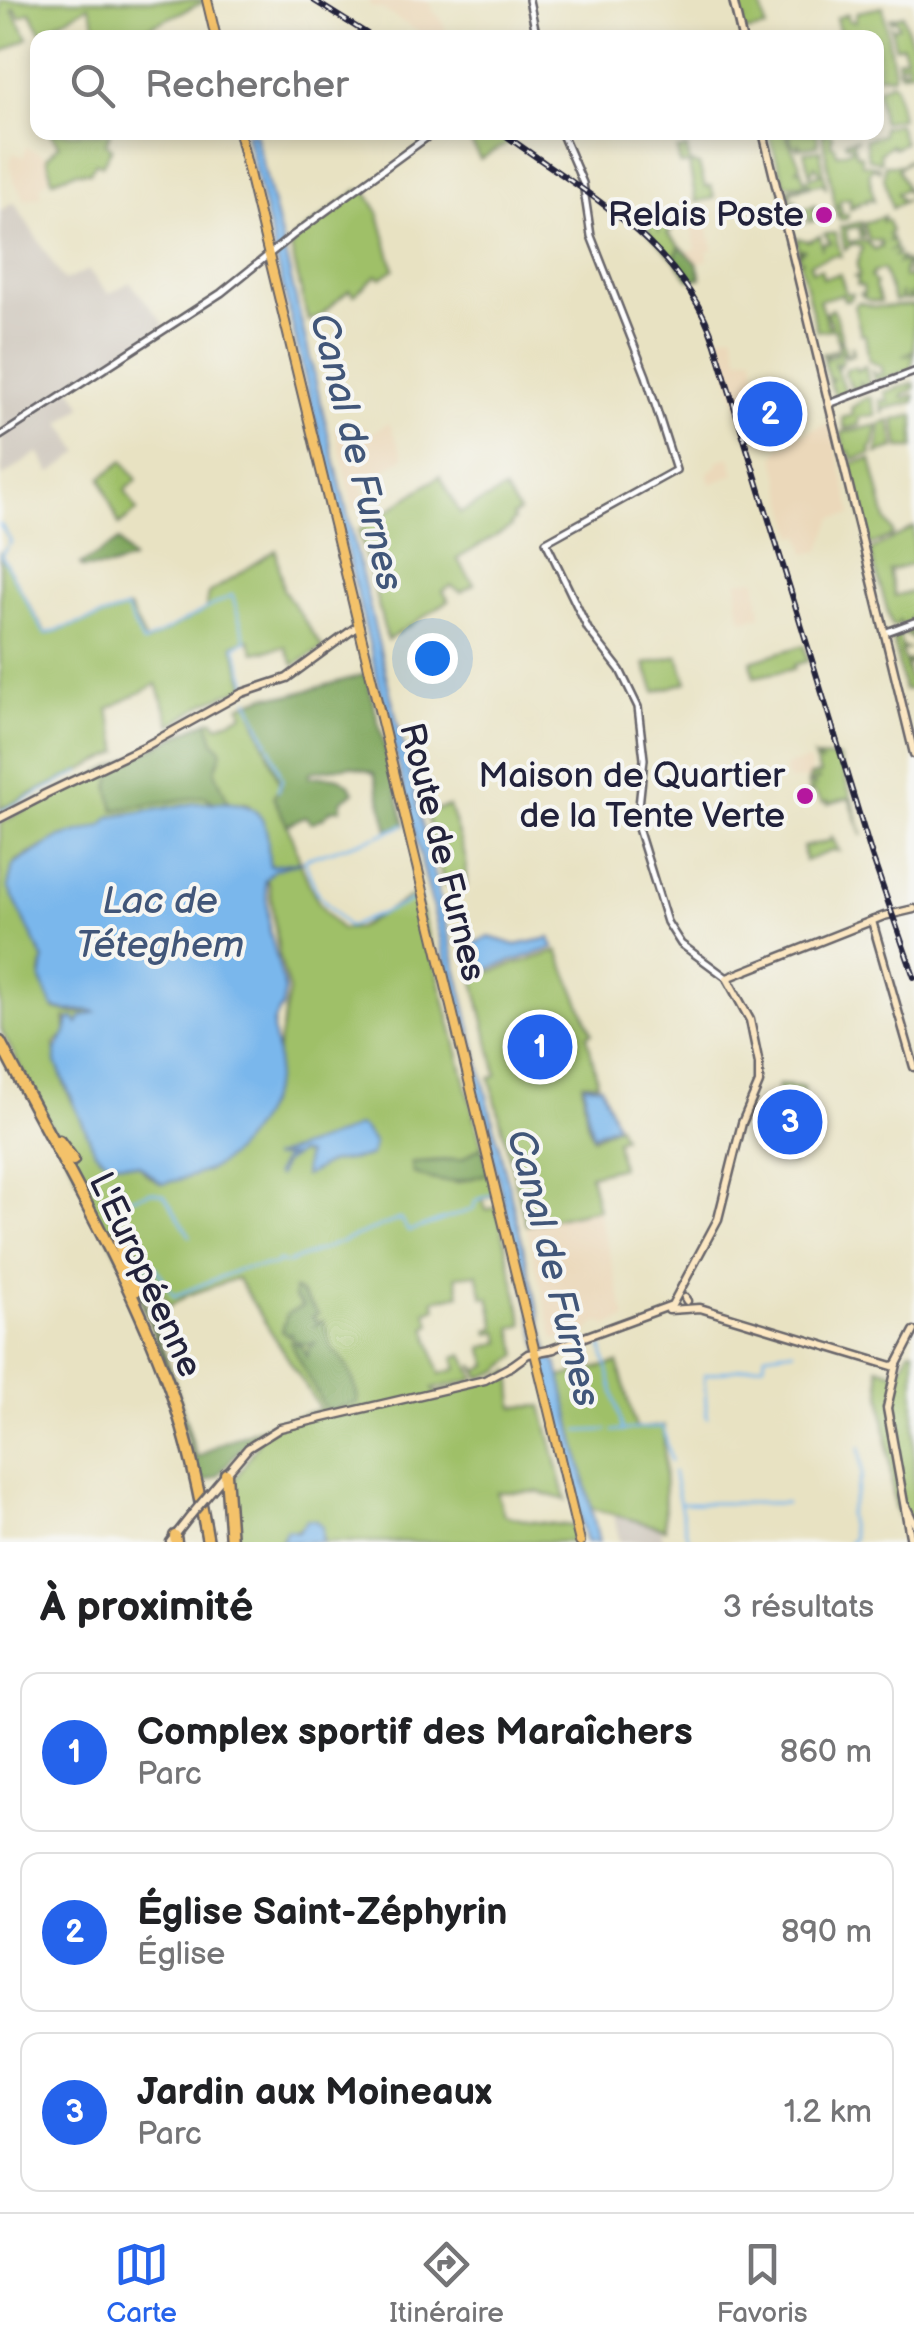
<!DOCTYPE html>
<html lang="fr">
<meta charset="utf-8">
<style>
body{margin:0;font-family:"Balsamiq Sans",sans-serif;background:#f6f6f6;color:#202124}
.you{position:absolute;left:432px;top:658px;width:35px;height:35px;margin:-25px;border:8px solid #fff;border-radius:50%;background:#1a73e8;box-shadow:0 0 0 15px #1a73e833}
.badge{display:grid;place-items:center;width:65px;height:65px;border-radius:50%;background:#2563eb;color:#fff;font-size:32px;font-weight:700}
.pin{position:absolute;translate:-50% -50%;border:5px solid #fff;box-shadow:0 2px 10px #0006}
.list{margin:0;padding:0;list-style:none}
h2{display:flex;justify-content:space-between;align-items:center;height:130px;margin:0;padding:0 40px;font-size:42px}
h2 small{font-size:32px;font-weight:400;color:#757577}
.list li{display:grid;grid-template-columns:65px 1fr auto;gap:30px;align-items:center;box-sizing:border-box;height:160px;margin:0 20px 20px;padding:0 20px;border:2px solid #e0e0e0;border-radius:20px}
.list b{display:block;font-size:38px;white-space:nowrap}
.list p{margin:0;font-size:32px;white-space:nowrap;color:#757577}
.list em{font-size:32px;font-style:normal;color:#757577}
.icon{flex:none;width:55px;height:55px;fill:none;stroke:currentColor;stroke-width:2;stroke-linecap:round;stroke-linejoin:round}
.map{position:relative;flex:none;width:914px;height:1542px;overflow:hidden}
.search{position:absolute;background:#fff;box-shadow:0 5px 15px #0003;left:30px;right:30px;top:30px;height:110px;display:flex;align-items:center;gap:25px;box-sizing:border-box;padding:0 35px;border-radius:20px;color:#757577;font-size:38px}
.sheet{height:670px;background:#fff}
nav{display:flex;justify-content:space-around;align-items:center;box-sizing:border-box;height:140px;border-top:2px solid #e0e0e0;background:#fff;font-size:28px;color:#757577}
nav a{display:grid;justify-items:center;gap:5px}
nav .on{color:#2563eb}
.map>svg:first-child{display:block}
</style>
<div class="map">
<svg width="914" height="1542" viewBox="0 0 914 1542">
<rect width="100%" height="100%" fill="#f6f6f2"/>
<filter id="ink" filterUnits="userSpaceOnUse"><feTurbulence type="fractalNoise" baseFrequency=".01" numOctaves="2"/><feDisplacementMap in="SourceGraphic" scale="20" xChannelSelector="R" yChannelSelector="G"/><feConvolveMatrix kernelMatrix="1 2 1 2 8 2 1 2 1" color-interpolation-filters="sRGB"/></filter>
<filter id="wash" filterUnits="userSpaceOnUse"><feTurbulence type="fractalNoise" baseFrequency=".0048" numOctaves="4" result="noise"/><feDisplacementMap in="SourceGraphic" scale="40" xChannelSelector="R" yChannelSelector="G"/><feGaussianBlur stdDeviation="2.25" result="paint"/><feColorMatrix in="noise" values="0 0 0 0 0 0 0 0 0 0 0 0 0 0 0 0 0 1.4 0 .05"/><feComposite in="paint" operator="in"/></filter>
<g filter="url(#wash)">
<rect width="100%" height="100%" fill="#e8e2c2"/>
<!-- built -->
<g fill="#ebd8ba">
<polygon points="369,0 428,0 433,12 440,17 449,37 421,37 417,31 382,9 371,7"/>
<polygon points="26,147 46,156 49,178 40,187 42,196 25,200 13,179 10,164 13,153 24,157"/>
<polygon points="705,216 713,249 707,251 708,260 695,264 686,252 696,249 689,220"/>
<polygon points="717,331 718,336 733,333 739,358 753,355 761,391 751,394 756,415 741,418"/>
<polygon points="347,420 354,423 356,432 366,426 370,434 389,423 404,457 363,485 367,505 353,509 335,429"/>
<polygon points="830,423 852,515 833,518 820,551 806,554 801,535 795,536 775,457 780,447 793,442 792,437"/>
<polygon points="730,457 735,474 711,484 707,473 718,465 717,461"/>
<polygon points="756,579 761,616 742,620 737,599 738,581"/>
<polygon points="807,761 810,762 812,776 809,779 788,780 785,770 787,765"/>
<polygon points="598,1209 626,1319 605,1327 604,1322 594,1324 588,1333 554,1340 526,1226"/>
</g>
<!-- industrial -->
<g fill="#cbc3b8">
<polygon points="14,202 64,281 88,270 109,294 130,282 165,325 71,387 83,406 61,423 80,452 51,473 39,452 2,477 0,211"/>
<polygon points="642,1451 664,1542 620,1542 602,1467"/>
</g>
<!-- green -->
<g fill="#9fc068" stroke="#607152" stroke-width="2.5" fill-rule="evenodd">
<polygon points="0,0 204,0 204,2 127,37 100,37 89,6 41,32 30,12 20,17 14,8 12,10 28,38 0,53"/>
<polygon points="736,0 760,0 766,28 744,32 741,21 744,20 740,16 742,15 740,15"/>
<polygon points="883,7 894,74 892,77 878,75 877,78 876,38 855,37 839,30 836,18 848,14 848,20 855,22 857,12"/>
<polygon points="903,15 914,51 914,70 901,73 898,68 907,69 907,62 898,65 897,59 906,57 902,45 895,47 891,26 894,29 899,26 896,19 891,21 890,18"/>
<polygon points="891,82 895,85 901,118 882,122 877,89"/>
<polygon points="898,124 904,143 894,148 891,145 880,153 881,162 868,159 865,139 882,135 882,127"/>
<polygon points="50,133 110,133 106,144 112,148 102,165 96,162 90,172 76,172 52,180 47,157 59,145"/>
<polygon points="466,133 498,133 511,142 480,159"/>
<path d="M768,133H786C789,147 797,155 800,165L797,169H801L804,180L821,174L815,165L810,175L804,152L820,150L826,187L822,183L790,191L791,197L786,196V200L788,203L796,200L798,211L815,205L820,220H817L813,208L814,221L809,222L807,212L797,214L798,218L793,219L790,210L792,222L806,223L790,224L781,189L785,191L811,183L785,185Z"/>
<polygon points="789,133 817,133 818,145 801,148 799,144 798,149 792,144"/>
<polygon points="822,133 832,134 831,145 834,145 837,154 851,150 850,144 846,145 845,141 858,139 853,141 856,155 861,155 862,164 879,167 879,171 875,167 869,172 874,201 867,198 867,202 859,202 859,206 854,204 854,208 850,209 850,198 840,200 840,205 837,206 841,207 842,213 838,215 848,214 847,219 840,220 837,217"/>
<polygon points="687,148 690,163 699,165 705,187 711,186 714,198 696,202 689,164 680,165 677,150"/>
<polygon points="907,160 910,160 898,169 909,194 905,189 897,193 901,200 906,200 892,208 884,177 885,165 902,165"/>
<polygon points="358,190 367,193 378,211 394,269 381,278 377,275 354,295 349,290 320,316 308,321 291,248 296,241 294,238"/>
<polygon points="884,216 882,223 884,219 888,221 891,232 888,235 892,238 889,241 893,241 895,247 891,250 896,250 898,253 894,256 902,258 898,263 905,261 904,277 910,278 907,262 913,263 914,299 910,300 908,293 908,300 903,300 900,292 901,300 894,301 883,269 874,272 871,277 876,283 875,286 881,302 868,300 859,293 864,294 863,286 857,285 858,278 853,277 859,276 857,266 862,247 852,244 845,250 840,227 861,222 864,237 860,238 859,227 846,229 848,242 866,241 875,250 880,245 882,249 881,241 869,240 864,223"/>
<polygon points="677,221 670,225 672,230 667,233 680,246 674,259 650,234 648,226 651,223 658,225 659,233 659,225"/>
<polygon points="835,233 841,256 834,255 810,263 812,271 821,269 823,278 840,274 846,293 853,294 849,300 844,300 842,294 819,300 828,326 832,325 826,313 833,308 834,310 842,338 839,339 839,345 842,340 847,355 851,354 852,345 854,354 846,357 841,350 842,364 838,368 838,362 834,363 845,391 853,389 845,375 846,369 855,367 857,371 865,366 869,383 863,387 859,381 860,388 836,397 829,382 833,379 829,379 824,360 837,354 835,351 824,357 822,354 839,349 835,329 817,331 800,262 804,260 800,261 798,255 804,250 801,249 798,252 797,238 808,241 820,236 822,248 825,243 831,243 824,234"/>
<polygon points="858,302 876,307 914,305 914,350 903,356 914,352 911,370 875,381 872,372 876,375 883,373 881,366 869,361 865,335 861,334 854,306"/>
<polygon points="914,383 914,389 902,395 904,398 914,395 914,402 884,409 883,414 880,400 888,402 885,392"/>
<polygon points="866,398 871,398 876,415 859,417 859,425 845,429 842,418 853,415 851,408"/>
<polygon points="914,415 914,448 899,448 894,420"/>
<polygon points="890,421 895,448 877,453 881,424"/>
<polygon points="878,425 873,446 870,448 871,454 852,459 850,452 846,453 841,433"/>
<polygon points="871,459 886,520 893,532 892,536 870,545 849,464"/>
<polygon points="123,461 137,480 125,490 137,511 119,525 101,478"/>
<polygon points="440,476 460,513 504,490 519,512 512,516 514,520 510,524 511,527 457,559 474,584 461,592 451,586 443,591 449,601 387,640 359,530"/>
<polygon points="914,527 914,564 889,571 895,596 914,591 914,616 910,617 911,621 901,624 899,621 899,625 892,626 870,551"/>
<polygon points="276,550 283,589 323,648 294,665 285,647 254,653 249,639 233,645 246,687 207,702 171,725 157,684 108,709 120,752 0,809 0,554 46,634 129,608 146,642 206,609 209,593"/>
<polygon points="914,627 911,633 914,640 904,633 899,635 902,648 907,649 901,651 905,662 913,660 914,664 906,664 910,683 914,684 911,689 904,690 893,639 895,634"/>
<polygon points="804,645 808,661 794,665 794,669 754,677 751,661"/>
<polygon points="678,656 687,682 655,692 645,664"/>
<path d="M249,702L281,787L273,797C301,842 299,891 341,929L358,928L417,893L482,1146L462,1159L412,1162L421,1176L457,1183L489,1173L494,1195L483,1199L486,1210L497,1207L524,1325L512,1328L518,1355L499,1371L480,1378L473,1365L479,1371L488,1365L482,1348L501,1342L499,1332L489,1334L488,1330L496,1328L489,1297H483L477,1274L456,1276L460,1294L434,1300L436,1308L426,1312L431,1325L426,1327L440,1374L457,1369L454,1357L463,1354L475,1379L433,1389L435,1393L492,1380L511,1371L514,1407L542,1406L566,1500L539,1492H497L504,1515L528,1521L573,1526L577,1542H322L323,1537L301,1528L282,1537V1542H237L234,1481L258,1443V1429L320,1409L237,1278L188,1295L170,1306L159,1287L142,1293L131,1266L122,1262L0,1028V824L38,802L208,721L214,720L218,726L243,714L240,706ZM199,803L226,823L236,804L246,803L256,812L264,876L269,884L279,955L289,991L269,1095L172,1179L158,1182L146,1174L139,1164L99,1156C83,1115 58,1090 55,1043L67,1034L65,1018L72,1019L79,1030L101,1023L97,1008L76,1014L54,1009L41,975L44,956L9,883L16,861L61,837L105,828L114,816Z"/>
<polygon points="814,757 822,763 818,757 839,758 863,836 849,798 828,804 828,801 823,803 812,790 809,796 808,784 815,786 813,781 820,779 808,782 810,776 820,774"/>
<polygon points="449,806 466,859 466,886 444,885 426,812"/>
<polygon points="831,835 839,851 834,850 805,861 803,847 832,840"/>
<polygon points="558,951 592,1033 587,1035 598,1083 582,1083 587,1123 593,1138 618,1125 623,1137 616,1140 621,1167 590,1175 598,1209 526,1225 490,1078 497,1075 473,977"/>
<polygon points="778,1085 804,1087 798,1138 806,1142 807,1151 791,1151 793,1162 791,1163 780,1126 781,1108 776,1106"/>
<polygon points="910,1350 914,1350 914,1519 907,1514 898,1516 895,1508 878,1367 898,1374"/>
<polygon points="618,1363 636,1429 664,1426 665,1529 591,1508 560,1377"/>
</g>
<!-- forest -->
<g fill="#7fa65c" stroke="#50644c" stroke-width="2.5">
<polygon points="680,246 697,263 701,278 690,280 674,259"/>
<polygon points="119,541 132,560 110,567 82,568 80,565"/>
<path d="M366,674L405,825L388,830L374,773L351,766L310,772L309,777C329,776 343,773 354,792L341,801V809L331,810L323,818L311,823L305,816L287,825L273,797L281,787L249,702L266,696L291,695Z"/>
<polygon points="208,721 214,741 222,751 215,771 229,804 214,803 205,796 114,810 109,789 113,768"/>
<path d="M482,1146L489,1173C457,1184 443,1185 413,1173L412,1163L462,1159Z"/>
<polygon points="127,1264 131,1265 172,1374 197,1458 219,1444 258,1429 260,1434 239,1450 218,1476 200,1483 165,1364"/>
<path d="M294,1289L300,1292L318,1314L312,1317L317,1321L315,1325L323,1320L332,1349C347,1360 357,1385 358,1403L326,1410L290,1342L302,1346L307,1357L309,1348L315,1343L303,1344L291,1338V1333L287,1335L282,1331L287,1314L303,1306L294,1298Z"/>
</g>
<!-- water -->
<g fill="#7ab7ec" stroke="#4e6c94" stroke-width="2.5">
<polygon points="246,133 255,133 279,229 544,1334 549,1355 557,1363 599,1542 586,1542 580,1518"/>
<path d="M196,803C227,803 260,796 267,834C269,846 267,854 270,866L303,861L274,870L265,880L270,932L285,990L282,1008C267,1024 275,1035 277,1056C280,1094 250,1140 222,1162C206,1174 180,1179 162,1184L139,1165L106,1161L95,1151L56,1063V1050L66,1033L69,1019L74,1018L78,1024L82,1016L95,1012C84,1007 69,1015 53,1007L41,980L44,960L8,887L13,865L61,837L102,826L110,817Z"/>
<polygon points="489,937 516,945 550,938 554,948 475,973 468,946"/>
<polygon points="584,1085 601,1086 616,1124 593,1135 587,1114"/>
<path d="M358,1126L364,1129L374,1144L371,1155C355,1161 344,1159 328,1163C319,1166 314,1173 304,1176L306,1155L299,1153L282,1164L278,1176L275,1174L283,1159L290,1156L271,1158C301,1146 331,1140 358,1126Z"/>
<polygon points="307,1520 316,1521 322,1527 322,1542 282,1542 286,1530 298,1532"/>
</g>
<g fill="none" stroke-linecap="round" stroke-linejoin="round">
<!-- stream -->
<g stroke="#7ab7ec" stroke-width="2.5">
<polyline points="0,524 11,542 1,555 45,634 126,609 143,643 232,595 246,641 235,646 248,685"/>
<polyline points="248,699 268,744"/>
<polyline points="270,747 281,776"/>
<polyline points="278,791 282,779"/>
<polyline points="0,812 80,772"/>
<polyline points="378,836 404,825"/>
<polyline points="306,864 305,859 375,837"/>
<polyline points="307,867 317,893 348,927 421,897"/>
<polyline points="115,1178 128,1199 151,1192 164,1195 190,1236"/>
<polyline points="129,1263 156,1267 174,1296 240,1269 275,1265 278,1261 284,1263"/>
<polyline points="287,1263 400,1219 408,1231 413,1230 468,1211 474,1208 475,1201 493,1194"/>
<polyline points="602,1347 623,1431"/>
<polyline points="707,1418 704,1375 764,1364 765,1354 794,1350"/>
<polyline points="579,1431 607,1430"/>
<polyline points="613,1431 663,1427 671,1461"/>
<polyline points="673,1472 687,1536 689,1541 695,1542"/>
<polyline points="681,1503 786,1503"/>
<polyline points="849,1542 853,1539 848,1515 862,1475 860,1447"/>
</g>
</g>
</g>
<g filter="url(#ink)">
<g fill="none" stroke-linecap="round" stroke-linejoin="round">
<defs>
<g id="tertiary">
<polyline points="529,0 537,38"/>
<polyline points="561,132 583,183 591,236 646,376 676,470 546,542 588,629 620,670 638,707 644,759 637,825 667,922 681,944 727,978"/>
<polyline points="829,404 914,372"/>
<polyline points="0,436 221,293 292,236 434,132"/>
<polyline points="884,633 914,622"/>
</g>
<g id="secondary">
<polyline points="733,0 742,38"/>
<polyline points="763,132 914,754"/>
<polyline points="43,795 146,746 242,693 287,678 359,625"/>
<polyline points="0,818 43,796"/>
<polyline points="872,921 914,1067"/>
<polyline points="685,1298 687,1301"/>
<polyline points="669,1310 700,1308 892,1366 897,1364"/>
<polyline points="549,1350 672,1305 718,1219 742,1123 759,1083 759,1064 750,1020 727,978 884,916 914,909"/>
<polyline points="510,1367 528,1354 554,1349"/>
<polyline points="208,1495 248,1448 280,1428 485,1380 513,1365"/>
<polyline points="906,1506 914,1523"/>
<polyline points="170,1542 192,1514"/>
<polyline points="911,1542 887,1408 897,1364 914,1331"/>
</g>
<g id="primary">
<polyline points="207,0 216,38"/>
<polyline points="239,132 553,1427"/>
<polyline points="552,1425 580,1542"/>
</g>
<g id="motorway">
<path d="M0,1042C56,1151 121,1258 164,1372C185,1427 198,1484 208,1542"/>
<polyline points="59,1141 73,1160"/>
<polyline points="118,1241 135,1291"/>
<polyline points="226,1474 231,1542"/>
<polyline points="175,1536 176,1542"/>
</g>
</defs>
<!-- tertiary casing -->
<use href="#tertiary" stroke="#67656a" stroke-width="10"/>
<!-- secondary casing -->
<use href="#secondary" stroke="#67656a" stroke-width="11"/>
<!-- primary casing -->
<use href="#primary" stroke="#67656a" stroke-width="12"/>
<!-- motorway casing -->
<use href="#motorway" stroke="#67656a" stroke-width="15"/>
<!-- tertiary -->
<use href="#tertiary" stroke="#fff" stroke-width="5"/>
<!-- secondary -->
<use href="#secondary" stroke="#fbe7c3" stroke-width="6"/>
<!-- primary -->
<use href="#primary" stroke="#f4c26a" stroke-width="8"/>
<!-- motorway -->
<use href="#motorway" stroke="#f4c26a" stroke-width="10"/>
<defs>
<g id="rail">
<polyline points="313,0 374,38"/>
<path d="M501,132C582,192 682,242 715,344L872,856L914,977"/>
</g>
</defs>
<!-- rail casing -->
<use href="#rail" stroke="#22223b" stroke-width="6"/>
<!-- rail -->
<use href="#rail" stroke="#f6f6f2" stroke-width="2.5" stroke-dasharray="8" stroke-linecap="butt"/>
<defs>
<polyline id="secondary-bridge" points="192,1514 208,1495"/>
</defs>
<!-- secondary-bridge casing -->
<use href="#secondary-bridge" stroke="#67656a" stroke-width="11" stroke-linecap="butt"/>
<!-- secondary-bridge -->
<use href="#secondary-bridge" stroke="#fbe7c3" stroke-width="6"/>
</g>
</g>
<!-- markers -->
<g fill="#b5179e" stroke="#f6f6f2" stroke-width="4">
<circle cx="824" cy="215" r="10"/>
<circle cx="805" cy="796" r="10"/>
</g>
<g text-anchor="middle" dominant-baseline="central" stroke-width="8" stroke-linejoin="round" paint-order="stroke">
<!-- poi labels -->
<g font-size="35" fill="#22223b" stroke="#f6f6f2" text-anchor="end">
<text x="804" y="215">Relais Poste</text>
<text x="785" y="776">Maison de Quartier<tspan x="785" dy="40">de la Tente Verte</tspan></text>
</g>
<!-- street labels -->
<g font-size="35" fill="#22223b" stroke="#f6f6f2">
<text transform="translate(442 852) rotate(76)">Route de Furnes</text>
<text transform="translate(145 1275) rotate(65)">L'Européenne</text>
</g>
<!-- water labels -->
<g font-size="38" font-style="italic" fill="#415679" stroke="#f6f6f2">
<text transform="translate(356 452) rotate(76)">Canal de Furnes</text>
<text x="160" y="901">Lac de<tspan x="160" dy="44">Téteghem</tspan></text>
<text transform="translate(553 1268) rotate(76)">Canal de Furnes</text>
</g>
</g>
</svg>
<div class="you"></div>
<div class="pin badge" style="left:540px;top:1047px">1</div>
<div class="pin badge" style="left:770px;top:414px">2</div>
<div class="pin badge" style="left:790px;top:1122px">3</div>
<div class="search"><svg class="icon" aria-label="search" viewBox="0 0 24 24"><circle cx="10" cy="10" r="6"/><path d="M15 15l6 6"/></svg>Rechercher</div>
</div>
<section class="sheet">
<h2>À proximité<small>3 résultats</small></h2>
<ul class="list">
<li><span class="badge">1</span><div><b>Complex sportif des Maraîchers</b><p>Parc</p></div><em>860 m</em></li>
<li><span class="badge">2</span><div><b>Église Saint-Zéphyrin</b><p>Église</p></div><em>890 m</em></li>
<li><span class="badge">3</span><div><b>Jardin aux Moineaux</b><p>Parc</p></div><em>1.2 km</em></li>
</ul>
</section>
<nav>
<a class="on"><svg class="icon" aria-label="map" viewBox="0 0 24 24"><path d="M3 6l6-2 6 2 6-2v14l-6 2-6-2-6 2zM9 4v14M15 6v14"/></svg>Carte</a>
<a><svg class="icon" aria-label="directions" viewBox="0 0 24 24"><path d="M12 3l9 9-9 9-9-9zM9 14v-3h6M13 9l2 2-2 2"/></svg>Itinéraire</a>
<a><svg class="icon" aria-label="saved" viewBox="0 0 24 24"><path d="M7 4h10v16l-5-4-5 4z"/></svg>Favoris</a>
</nav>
